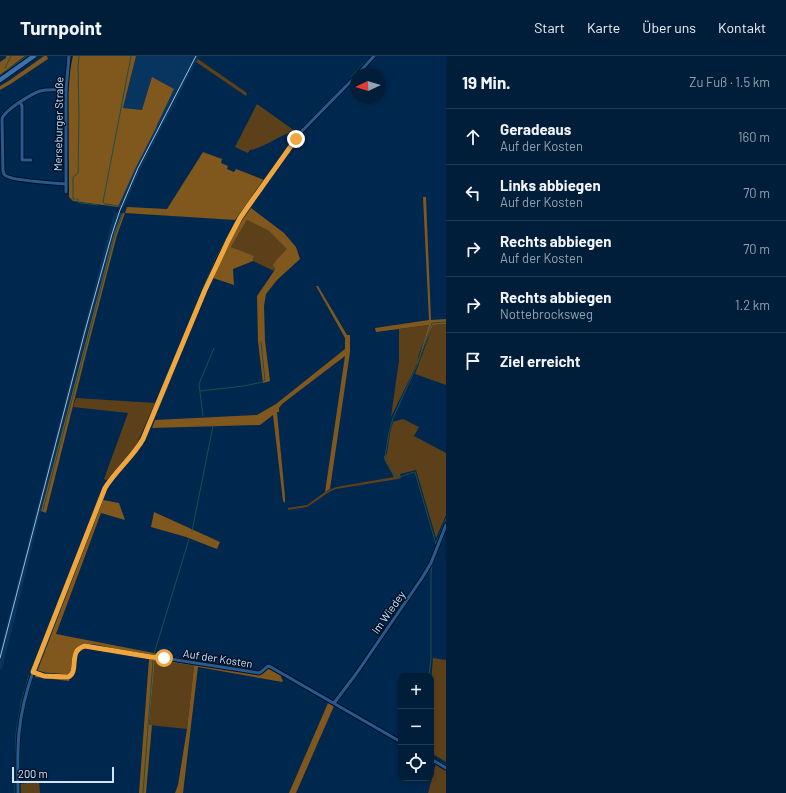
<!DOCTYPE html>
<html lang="de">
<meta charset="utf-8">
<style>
body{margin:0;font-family:Barlow,sans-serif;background:#0a2742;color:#f1f3f6}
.controls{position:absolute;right:12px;bottom:12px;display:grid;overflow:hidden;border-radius:8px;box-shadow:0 2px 6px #0003}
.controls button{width:36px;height:36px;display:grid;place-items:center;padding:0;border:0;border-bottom:1px solid #223c54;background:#001e3a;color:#f1f3f6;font:20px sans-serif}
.compass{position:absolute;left:350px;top:12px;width:36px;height:36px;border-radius:50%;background:#001e3a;box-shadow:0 2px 6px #0003;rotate:266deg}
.scale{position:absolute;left:12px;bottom:10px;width:102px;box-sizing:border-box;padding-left:4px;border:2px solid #cfe5fd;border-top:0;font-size:11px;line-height:14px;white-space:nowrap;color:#cfe5fd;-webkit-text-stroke:3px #001126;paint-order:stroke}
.stop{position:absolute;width:12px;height:12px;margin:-9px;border:3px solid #f0a63f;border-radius:50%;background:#fff}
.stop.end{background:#f0a63f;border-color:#fff;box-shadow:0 1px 4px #0008}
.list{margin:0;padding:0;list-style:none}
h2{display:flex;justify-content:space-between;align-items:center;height:52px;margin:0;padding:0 16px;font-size:17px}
h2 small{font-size:13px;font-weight:400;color:#95a2af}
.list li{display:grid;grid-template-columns:26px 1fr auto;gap:12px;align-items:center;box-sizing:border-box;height:56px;padding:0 16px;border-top:1px solid #223c54}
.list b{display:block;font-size:15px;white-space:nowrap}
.list p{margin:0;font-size:13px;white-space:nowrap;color:#95a2af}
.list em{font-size:13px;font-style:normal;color:#95a2af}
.icon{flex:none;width:22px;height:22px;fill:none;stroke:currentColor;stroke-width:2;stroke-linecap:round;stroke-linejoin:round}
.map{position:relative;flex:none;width:446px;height:737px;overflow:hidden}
header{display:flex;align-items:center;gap:24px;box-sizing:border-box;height:56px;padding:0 20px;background:#001e3a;border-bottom:1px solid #223c54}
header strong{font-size:19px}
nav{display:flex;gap:22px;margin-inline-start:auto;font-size:14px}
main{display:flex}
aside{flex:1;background:#001e3a}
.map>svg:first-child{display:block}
</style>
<header>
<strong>Turnpoint</strong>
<nav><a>Start</a><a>Karte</a><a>Über uns</a><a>Kontakt</a></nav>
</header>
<main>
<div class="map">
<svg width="446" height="737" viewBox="0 0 446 737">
<rect width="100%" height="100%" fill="#00284e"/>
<!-- built -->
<g fill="#08355f">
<polygon points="136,0 199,0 140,114 124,151 118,151 136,111 156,72 157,69 142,55 123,52"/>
<polygon points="115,156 122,157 114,178 80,304 41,455 2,613 0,613 0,595 109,176"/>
</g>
<!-- green -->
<g fill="#5c401a">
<polygon points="198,3 247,37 246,40 196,6"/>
<path d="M257,48L295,75C279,79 266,91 250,94L248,97L235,91Z"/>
<polygon points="247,164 269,175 288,193 278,202 274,215 253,205 254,201 231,191"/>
<polygon points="446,268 446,329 415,318 433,269"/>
<polygon points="430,269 419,298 417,308 391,361 399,304 399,273"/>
<polygon points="76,342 155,347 136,390 107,424 104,423 128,357 73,351"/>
<polygon points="403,363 419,371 414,380 446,397 446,459 436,482 416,414 400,418 401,422 398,423 336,433 331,435 307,451 288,454 288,452 307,449 325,436 336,431 394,421 385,405 384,401 387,398 390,377 393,366"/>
<polygon points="433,602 446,604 446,706 431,697 431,627"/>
<polygon points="155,604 194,610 187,673 149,669"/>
<polygon points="436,708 446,714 446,737 428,737"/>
<polygon points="39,725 40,737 21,737 20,728"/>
</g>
<!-- forest -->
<g fill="#80571d">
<polygon points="6,0 25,0 0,19 0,6 6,2"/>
<polygon points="44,0 47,0 48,3 12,27 0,34 0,30 10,24"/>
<polygon points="73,0 136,0 123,52 142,54 152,21 174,33 157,69 156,72 136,111 118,151 73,145 69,141 68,33 70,14"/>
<polygon points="203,96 222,103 221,107 228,110 227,113 234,116 236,113 264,124 235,164 125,157 117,179 86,298 46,457 41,455 114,178 122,157 125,157 127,151 167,153"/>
<polygon points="423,141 426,141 431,264 446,263 446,268 433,269 421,298 418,308 417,308 429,269 376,276 375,272 429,264"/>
<path d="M251,152L284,177L296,191L300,203L277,224L266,238L264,250L265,285L270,325L263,327L258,285L257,240L274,215L275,213L273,209L278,202L287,193L269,175L247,164L231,191L254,200L253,205L233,213L234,229L213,222C223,197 235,173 251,152Z"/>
<polygon points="316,230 318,230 347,279 350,279 350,296 330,433 325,436 345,300 282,348 279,352 279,356 277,356 285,441 285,447 283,445 273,359 260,369 152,372 155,364 257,359 276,348 345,293 345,282"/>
<path d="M103,444L119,447L125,464L101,457L56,578L195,605V607L259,618L264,616L267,612L270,611L282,618L281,621L283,625L282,626L198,611L183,737H175L178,729L187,673L194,610L155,604L149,669H152L146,737H139L149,603L114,596L115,593C107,591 87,585 80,589C77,591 76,594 74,597L69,625L35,621Z"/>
<polygon points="154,456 220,486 217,493 186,481 151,471"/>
<polygon points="328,647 334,650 296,737 289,737"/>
</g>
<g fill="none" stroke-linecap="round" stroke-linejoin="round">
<!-- stream -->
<g stroke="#1c4f4d" stroke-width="1">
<polyline points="5,12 11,0"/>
<polyline points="6,15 27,0"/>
<polyline points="350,22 371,0"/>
<polyline points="295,79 346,27"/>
<polyline points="298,82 303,76 349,29"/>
<polyline points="278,105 292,84"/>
<polyline points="75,143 73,143 73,121 78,117 79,60 78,10 79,0"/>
<polyline points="77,143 78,143 78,146 81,147 98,149"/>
<polyline points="252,148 296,85"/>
<polyline points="120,150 105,148 103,146 131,0"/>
<polyline points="175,301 216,202 237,163"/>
<polyline points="169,315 173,306"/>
<polyline points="200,335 244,330 262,326 265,324 261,286"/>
<polyline points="156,347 167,320"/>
<polyline points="203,360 199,328 214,292"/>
<polyline points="142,390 168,330"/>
<polyline points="43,454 115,179 123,157"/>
<polyline points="192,475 213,370"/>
<polyline points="436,487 446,463"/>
<path d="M436,488L415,416C410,417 402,421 398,421C394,420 387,405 385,401L389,377L393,362L418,307L432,267L446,266"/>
<polyline points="154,598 189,483"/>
<polyline points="36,615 102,446"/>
<polyline points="429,620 431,602 431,515 432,510 439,492"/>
<polyline points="431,701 446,709"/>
<path d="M20,725C20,706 19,687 22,669C24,652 29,636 34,620"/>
<polyline points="15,737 16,678 21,647 29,619"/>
<polyline points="20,737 20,729"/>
<polyline points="143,737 153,605"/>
</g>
<defs>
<g id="minor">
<polyline points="358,18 374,0"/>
<path d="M66,34C57,34 48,33 40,35C31,38 11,51 5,58C3,60 3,60 2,63L3,115C4,118 3,118 6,120C15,125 54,127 66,128"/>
<polyline points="20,46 22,50 22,104 31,104"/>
<polyline points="66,136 66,34 69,0"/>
<path d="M33,616L44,619L68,621C80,616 67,594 85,590L151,601L164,602L259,617C264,615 266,610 269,610L401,686"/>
<polyline points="334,647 356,618 422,522 431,507 446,469"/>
<polyline points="431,703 446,712"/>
<path d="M18,737C18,717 17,697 19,677C21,656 26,636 33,616L105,432C116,414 133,401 143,383L218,204L240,162L255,140L301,76L356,20"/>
</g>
<polyline id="secondary" points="0,24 34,0"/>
</defs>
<!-- minor casing -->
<use href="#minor" stroke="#00102a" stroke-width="5"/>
<!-- secondary casing -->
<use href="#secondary" stroke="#00102a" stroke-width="6"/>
<!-- minor -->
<use href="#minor" stroke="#275b8f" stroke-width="3"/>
<!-- secondary -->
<use href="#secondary" stroke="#3b72a9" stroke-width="4.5"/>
<!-- rail -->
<polyline stroke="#a2bcd7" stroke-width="1" points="0,602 85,275 112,178 120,154 138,112 196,0"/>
</g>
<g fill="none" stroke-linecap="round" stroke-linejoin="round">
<!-- route -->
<path stroke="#f0a63f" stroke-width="5" d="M164,602L151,601L85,590C67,594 80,616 68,621L44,620L33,616L105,432C116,414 133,401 143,383L205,234L228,185L240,162L249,149L296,83"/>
</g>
<g text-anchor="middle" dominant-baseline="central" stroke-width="3" stroke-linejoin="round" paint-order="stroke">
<!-- street labels -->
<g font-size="11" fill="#cfe5fd" stroke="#001126">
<text transform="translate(58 68) rotate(-89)">Merseburger Straße</text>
<text transform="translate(388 556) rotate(-55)">Im Wiedey</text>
<text transform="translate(218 602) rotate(9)">Auf der Kosten</text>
</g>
</g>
</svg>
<div class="controls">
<button>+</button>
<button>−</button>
<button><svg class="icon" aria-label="locate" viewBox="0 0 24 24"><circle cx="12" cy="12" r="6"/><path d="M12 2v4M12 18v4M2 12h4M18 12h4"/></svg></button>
</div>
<svg class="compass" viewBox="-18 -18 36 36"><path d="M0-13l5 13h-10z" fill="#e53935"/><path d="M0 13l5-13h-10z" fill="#95a2af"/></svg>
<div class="scale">200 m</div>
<div class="stop" style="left:164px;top:602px"></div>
<div class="stop end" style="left:296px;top:83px"></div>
</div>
<aside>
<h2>19 Min.<small>Zu Fuß · 1.5 km</small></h2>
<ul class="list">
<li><svg class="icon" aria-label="ahead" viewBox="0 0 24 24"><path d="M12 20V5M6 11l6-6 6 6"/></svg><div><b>Geradeaus</b><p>Auf der Kosten</p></div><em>160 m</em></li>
<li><svg class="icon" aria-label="left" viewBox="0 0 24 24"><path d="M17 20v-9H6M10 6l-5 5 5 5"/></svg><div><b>Links abbiegen</b><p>Auf der Kosten</p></div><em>70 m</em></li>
<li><svg class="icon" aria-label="right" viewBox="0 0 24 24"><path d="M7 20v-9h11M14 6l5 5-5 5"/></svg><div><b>Rechts abbiegen</b><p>Auf der Kosten</p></div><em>70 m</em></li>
<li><svg class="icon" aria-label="right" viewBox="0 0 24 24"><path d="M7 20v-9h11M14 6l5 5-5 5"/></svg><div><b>Rechts abbiegen</b><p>Nottebrocksweg</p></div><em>1.2 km</em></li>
<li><svg class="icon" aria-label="arrive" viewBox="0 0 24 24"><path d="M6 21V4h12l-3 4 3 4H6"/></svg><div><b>Ziel erreicht</b></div></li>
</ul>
</aside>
</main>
